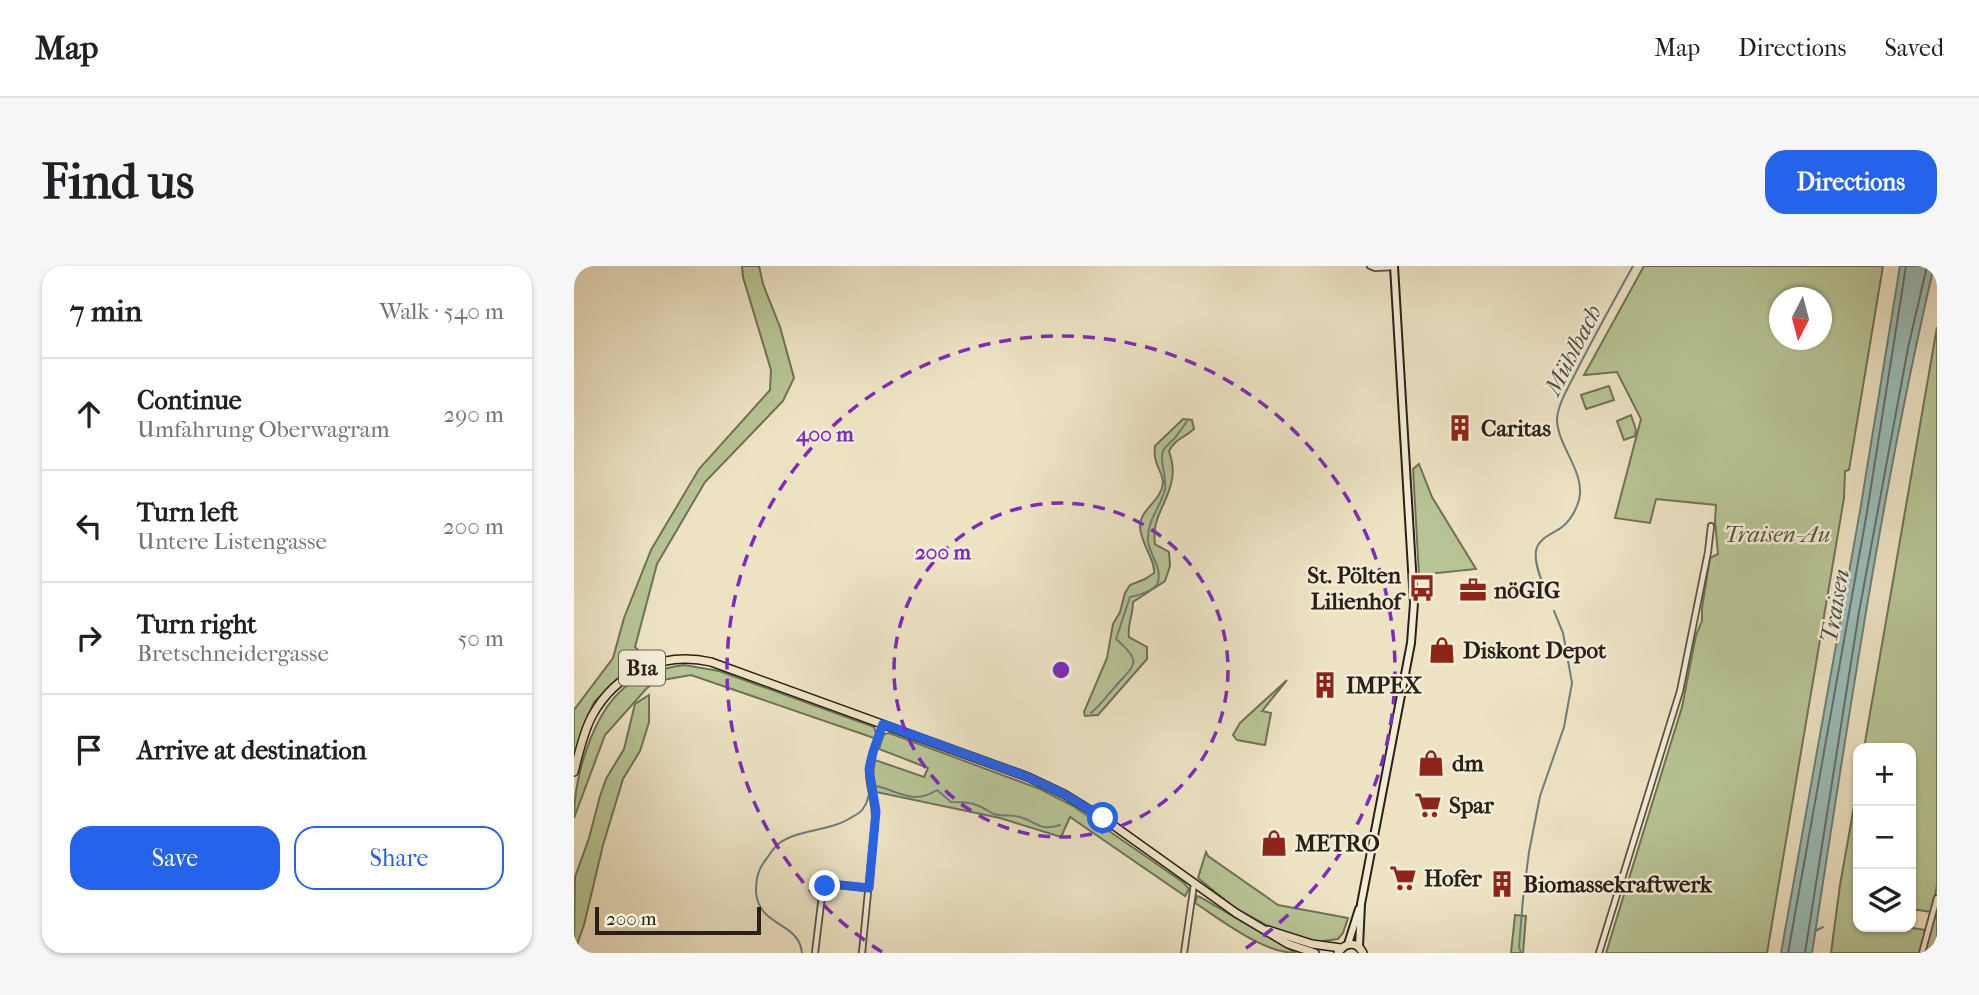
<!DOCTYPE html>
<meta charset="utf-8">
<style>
body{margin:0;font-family:"IM FELL French Canon",serif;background:#f6f6f6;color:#202124}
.controls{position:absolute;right:21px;bottom:21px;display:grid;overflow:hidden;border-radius:14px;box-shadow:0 2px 5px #0004}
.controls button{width:63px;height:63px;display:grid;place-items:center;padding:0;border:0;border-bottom:2px solid #e0e0e0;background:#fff;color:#202124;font:35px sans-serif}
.compass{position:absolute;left:1195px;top:21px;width:63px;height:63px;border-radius:50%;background:#fff;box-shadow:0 2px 5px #0004;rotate:186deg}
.scale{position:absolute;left:21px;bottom:18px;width:166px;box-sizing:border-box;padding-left:7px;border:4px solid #2a2018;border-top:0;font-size:19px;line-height:24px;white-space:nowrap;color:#2a2018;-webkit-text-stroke:5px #f3edd8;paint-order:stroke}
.stop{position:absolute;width:21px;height:21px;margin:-16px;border:5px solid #2563eb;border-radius:50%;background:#fff}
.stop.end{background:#2563eb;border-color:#fff;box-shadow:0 2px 7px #0008}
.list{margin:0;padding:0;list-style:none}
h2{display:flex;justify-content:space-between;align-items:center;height:91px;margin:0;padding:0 28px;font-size:30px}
h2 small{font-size:23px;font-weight:400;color:#757577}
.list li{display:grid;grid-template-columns:46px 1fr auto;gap:21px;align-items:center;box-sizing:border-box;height:112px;padding:0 28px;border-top:2px solid #e0e0e0}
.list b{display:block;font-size:26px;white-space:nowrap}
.list p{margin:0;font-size:23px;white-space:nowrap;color:#757577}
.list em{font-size:23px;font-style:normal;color:#757577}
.actions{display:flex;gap:14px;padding:21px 28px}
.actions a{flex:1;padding:16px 0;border:2px solid #2563eb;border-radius:21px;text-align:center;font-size:24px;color:#2563eb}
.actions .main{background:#2563eb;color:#fff}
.icon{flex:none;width:38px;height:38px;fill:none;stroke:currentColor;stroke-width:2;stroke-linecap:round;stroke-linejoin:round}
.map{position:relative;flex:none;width:1363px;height:687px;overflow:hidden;border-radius:21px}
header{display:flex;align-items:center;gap:42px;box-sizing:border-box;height:98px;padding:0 35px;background:#fff;border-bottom:2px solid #e0e0e0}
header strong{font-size:33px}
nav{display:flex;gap:38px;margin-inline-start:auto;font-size:24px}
.intro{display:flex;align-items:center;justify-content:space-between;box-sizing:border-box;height:168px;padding:0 42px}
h1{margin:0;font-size:49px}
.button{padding:18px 32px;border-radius:21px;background:#2563eb;color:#fff;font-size:24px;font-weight:700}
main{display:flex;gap:42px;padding:0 42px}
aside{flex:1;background:#fff;border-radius:21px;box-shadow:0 2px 5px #0004}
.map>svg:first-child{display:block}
</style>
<header>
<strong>Map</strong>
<nav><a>Map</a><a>Directions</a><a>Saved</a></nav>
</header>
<div class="intro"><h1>Find us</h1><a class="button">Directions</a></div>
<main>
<aside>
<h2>7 min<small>Walk · 540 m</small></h2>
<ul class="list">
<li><svg class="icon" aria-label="ahead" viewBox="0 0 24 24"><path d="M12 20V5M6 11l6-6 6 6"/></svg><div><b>Continue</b><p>Umfahrung Oberwagram</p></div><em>290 m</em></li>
<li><svg class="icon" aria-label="left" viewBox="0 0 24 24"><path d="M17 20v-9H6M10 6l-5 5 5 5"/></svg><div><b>Turn left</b><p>Untere Listengasse</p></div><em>200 m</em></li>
<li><svg class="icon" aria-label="right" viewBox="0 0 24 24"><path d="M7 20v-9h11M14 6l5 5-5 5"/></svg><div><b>Turn right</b><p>Bretschneidergasse</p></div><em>50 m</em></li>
<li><svg class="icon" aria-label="arrive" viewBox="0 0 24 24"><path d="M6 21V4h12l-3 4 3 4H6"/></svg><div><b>Arrive at destination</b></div></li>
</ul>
<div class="actions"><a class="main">Save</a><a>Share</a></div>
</aside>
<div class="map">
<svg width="1363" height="687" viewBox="0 0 1363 687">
<rect width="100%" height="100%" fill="#ede3c3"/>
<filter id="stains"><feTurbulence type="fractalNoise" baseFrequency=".00286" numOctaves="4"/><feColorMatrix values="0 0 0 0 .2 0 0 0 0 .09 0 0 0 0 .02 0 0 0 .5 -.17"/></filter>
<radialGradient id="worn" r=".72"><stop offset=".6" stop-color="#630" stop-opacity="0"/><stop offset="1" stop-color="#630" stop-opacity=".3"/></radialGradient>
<!-- green -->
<g fill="#b7c495" stroke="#707256" stroke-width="2" fill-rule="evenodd">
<polygon points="168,0 185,0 189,18 206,61 220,112 209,135 131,216 83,298 61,381 69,389 20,436 8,463 0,493 0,444 39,392 50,352 77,284 125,203 196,124 197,104 169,11"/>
<path d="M1070,0H1309L1275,204L1271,205L1270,232L1193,687H1032L1108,441L1122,369L1128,355V342L1136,292L1144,288L1141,255L1142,239L1082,233L1076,257L1041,252L1067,153L1043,106L1010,109ZM1206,32H1248V74H1206Z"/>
<polygon points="1363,61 1363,619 1358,646 1337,643 1337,482 1290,482"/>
<polygon points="1035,120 1040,134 1012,143 1007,129"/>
<polygon points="1057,149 1062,164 1061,170 1050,174 1043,155"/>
<path d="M609,153L618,154L620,163C609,173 602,172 595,185C598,194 600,204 598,213C594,238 577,251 581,278L595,286L596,300L591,315L559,336C559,349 553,360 555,371L573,381V393L524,449L511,450L510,446L533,392L539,358L546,346L551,327L556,319L571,313L580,307C582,295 566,277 566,260C566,243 587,236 589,217C589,208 582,200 581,191C580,187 581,183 581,180Z"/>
<polygon points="845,198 858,231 902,303 845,309 839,203"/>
<path d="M110,399L145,405L300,461L302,468L300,472L117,409L83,415L73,422L31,469L0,552C0,512 18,449 50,422C67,408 89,402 110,399Z"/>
<polygon points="713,414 688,445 697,447 691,479 663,474 659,469 666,457"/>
<polygon points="75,429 75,456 66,485 49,513 29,579 10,659 0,687 1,611 15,572 26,530 32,513 50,483 61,438"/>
<polygon points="315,467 466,523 499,540 610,617 615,623 611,630 496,551 487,571 426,552 302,526 299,510 301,494 350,511 354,502 305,483 310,468"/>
<polygon points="1284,518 1284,661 1331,661 1352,664 1346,687 1257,687 1266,619"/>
<polygon points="632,586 634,590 704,639 774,652 769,667 764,673 742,676 720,670 692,659 661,642 624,612"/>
<path d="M623,630L626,631L722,687C689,687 649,655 621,637Z"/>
<polygon points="1363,640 1363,687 1350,687"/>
<polygon points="941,649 952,650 949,687 937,687"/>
</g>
<!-- water -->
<path fill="#9abdb9" stroke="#6d7e79" stroke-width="2" d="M1326,0H1360C1307,226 1274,457 1238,687H1207L1286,245Z"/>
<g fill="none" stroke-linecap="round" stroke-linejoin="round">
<!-- shore -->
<g stroke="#626e68" stroke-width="2">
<polyline points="1214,687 1293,246 1332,0"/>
<polyline points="1231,687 1285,346 1334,82 1353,0"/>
</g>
<!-- stream -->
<g stroke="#6d7e79" stroke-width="2">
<path d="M975,332C969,319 960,299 962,285C964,272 979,268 988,261C997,254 1002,244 1005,234C1012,206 983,180 983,153C984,138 994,122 1001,108C1019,72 1039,36 1059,0"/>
<path d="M517,447C527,439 532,431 540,422C559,399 571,398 542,373L556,331C565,329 581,325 584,316C588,300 575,289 574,274C573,254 587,241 591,223C593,212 585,193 589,185C591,181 597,176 600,173C605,167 609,161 613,155"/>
<path d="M300,522L303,520C326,526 340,539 363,524L377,536C387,536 396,536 405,540C411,542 415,546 420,548C430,551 440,548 449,552C465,558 467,565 486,559"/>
<polyline points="1241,665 1249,661"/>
<path d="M228,687C225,655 185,662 182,626C182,612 184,603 193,592C196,588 199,583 203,579C221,563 256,566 278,551C282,549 288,546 290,541C293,537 294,531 296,526"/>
<polyline points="947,687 945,681 949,633 955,586 966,530 990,461 998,417 989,367 980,345"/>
</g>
<defs>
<g id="minor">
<polyline points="796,0 801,2 820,1"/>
<polyline points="241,687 249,621 257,618 294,622"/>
<path d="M288,687L301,555C302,539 296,524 295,509C294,492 304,474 309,458"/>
<polyline points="610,687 620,618"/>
<polyline points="1025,687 1106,425 1134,286 1137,260"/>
<polyline points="1348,687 1363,632"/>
</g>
<g id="secondary">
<polyline points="774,678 785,643"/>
<polyline points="785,680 787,638 837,377 840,337 820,0"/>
</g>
<g id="primary">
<path d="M0,506C5,487 9,467 18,450C42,406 89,385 137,396L454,511L490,528L529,552L662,647L714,678L741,687"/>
<polyline points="694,664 738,678 767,682"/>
<path d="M764,687C771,676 783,675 789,687"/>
</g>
</defs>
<!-- minor casing -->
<use href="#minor" stroke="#5b5143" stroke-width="8"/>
<!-- secondary casing -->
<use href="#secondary" stroke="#2a2018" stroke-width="10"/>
<!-- primary casing -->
<use href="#primary" stroke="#2a2018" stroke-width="10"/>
<!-- minor -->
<use href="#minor" stroke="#f3edd8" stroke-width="4.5"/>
<!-- secondary -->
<use href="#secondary" stroke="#f3edd8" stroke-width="6"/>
<!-- primary -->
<use href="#primary" stroke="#ede3c3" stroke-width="7"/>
</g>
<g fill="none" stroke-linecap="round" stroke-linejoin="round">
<!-- route -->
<polyline stroke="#2563eb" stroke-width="9" points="251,620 257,618 295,622 302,545 295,503 300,483 309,458 454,511 490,528 529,552"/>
</g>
<!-- distance rings -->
<g fill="none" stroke="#7b2cbf" stroke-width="3.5" stroke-dasharray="12 9">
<circle cx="487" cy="404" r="167"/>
<path d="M308 686A334 334 0 1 1 666 686"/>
</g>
<!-- icons -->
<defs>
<symbol id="building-bare" viewBox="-9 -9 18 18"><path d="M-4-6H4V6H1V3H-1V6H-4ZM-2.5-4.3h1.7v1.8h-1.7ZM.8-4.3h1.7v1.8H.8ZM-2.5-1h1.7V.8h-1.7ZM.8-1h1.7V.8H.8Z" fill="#8f2418" stroke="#f3edd8" stroke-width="2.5" paint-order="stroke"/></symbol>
<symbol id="bus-bare" viewBox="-9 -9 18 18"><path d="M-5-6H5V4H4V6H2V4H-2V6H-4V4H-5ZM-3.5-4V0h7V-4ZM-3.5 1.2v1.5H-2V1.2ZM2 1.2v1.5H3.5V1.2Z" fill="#8f2418" stroke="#f3edd8" stroke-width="2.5" paint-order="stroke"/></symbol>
<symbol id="office-bare" viewBox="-9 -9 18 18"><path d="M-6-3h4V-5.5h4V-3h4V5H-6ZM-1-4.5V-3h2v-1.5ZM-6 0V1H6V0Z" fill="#8f2418" stroke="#f3edd8" stroke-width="2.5" paint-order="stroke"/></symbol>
<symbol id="shop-bare" viewBox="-9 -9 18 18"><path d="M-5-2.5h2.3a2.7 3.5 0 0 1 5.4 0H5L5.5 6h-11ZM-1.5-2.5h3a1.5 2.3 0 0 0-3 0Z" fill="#8f2418" stroke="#f3edd8" stroke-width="2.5" paint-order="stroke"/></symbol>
<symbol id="supermarket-bare" viewBox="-9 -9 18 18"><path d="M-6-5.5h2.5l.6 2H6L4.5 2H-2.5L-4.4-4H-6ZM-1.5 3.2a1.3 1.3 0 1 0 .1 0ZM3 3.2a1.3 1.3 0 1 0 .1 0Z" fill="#8f2418" stroke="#f3edd8" stroke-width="2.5" paint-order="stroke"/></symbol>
</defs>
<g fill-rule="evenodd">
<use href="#building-bare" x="867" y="143" width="38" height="38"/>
<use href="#bus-bare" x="829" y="303" width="38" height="38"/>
<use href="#office-bare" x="880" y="305" width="38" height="38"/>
<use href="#shop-bare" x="849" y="365" width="38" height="38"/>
<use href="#building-bare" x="732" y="400" width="38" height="38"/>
<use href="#shop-bare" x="838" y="478" width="38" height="38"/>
<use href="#supermarket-bare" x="835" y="520" width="38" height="38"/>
<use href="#shop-bare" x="681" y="558" width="38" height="38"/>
<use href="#supermarket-bare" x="810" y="593" width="38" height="38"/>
<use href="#building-bare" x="909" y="599" width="38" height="38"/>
</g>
<g text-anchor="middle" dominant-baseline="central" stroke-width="5" stroke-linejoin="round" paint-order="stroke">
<!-- shield labels -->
<rect fill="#f3edd8" stroke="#665e52" stroke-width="2" x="45" y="384.5" width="46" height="35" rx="5"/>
<g font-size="21" font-weight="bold" fill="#2a2018">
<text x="68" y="402">B1a</text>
</g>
<!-- poi labels -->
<g font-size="23" font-weight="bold" fill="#2a2018" stroke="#f3edd8" text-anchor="start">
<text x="907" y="162">Caritas</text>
<text x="827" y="309" text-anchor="end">St. Pölten<tspan x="827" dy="26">Lilienhof</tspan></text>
<text x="920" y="324">nöGIG</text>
<text x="889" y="384">Diskont Depot</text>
<text x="772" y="419">IMPEX</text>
<text x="878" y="497">dm</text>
<text x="875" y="539">Spar</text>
<text x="721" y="577">METRO</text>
<text x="850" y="612">Hofer</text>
<text x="949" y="618">Biomassekraftwerk</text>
</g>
<!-- park labels -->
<g font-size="23" font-style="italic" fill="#54513e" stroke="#f3edd8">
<text x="1203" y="268">Traisen-Au</text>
</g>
<!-- water labels -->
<g font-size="24" font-style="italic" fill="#4c4f48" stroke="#f3edd8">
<text transform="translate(999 84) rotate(-63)">Mühlbach</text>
<text transform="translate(1261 340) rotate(-80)">Traisen</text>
</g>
</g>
<circle cx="487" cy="404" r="10" fill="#7b2cbf" stroke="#f3edd8" stroke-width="3.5"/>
<g font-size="21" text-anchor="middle" font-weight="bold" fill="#7b2cbf" stroke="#f3edd8" stroke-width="5" stroke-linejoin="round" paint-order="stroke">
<text x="251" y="175">400 m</text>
<text x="369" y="293">200 m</text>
</g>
<rect width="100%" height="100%" filter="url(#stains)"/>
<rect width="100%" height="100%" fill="url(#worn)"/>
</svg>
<div class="controls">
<button>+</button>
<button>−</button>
<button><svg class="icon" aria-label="layers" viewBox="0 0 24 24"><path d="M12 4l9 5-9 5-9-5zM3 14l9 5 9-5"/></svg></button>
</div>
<svg class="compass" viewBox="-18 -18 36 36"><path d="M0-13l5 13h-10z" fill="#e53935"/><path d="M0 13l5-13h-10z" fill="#757577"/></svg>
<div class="scale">200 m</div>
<div class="stop" style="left:529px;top:552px"></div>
<div class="stop end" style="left:251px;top:620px"></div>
</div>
</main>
